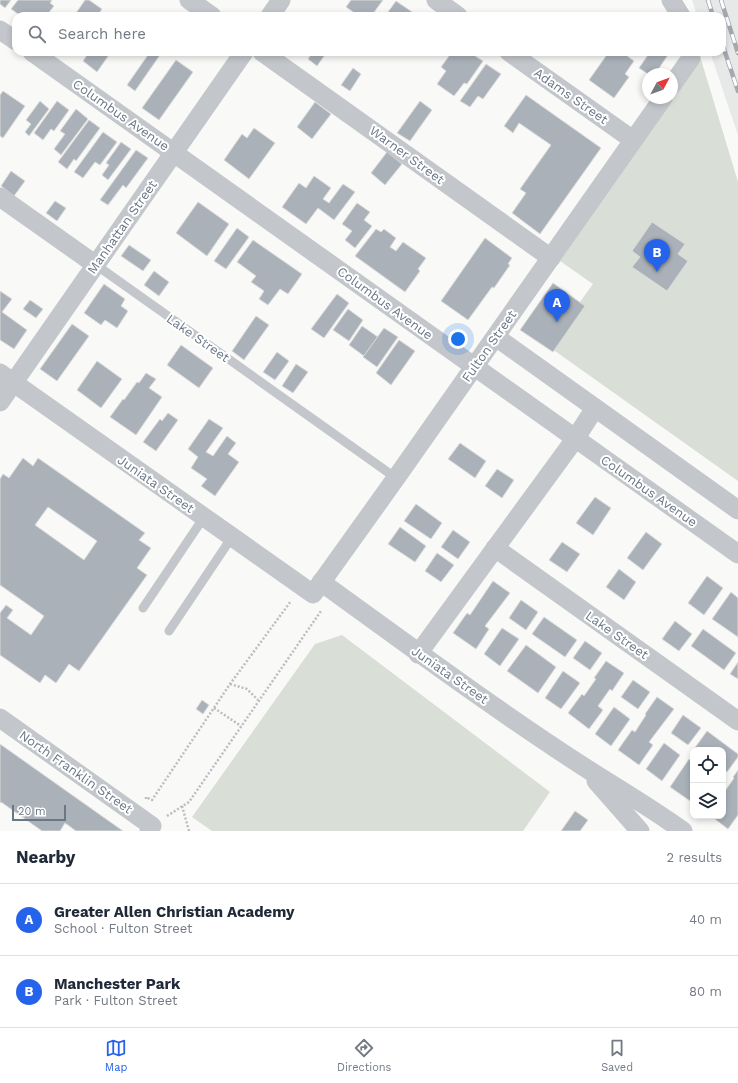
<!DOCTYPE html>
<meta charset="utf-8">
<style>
body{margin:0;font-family:"Work Sans",sans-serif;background:#f6f6f7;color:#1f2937}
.controls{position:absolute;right:12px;bottom:12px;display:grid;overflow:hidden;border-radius:8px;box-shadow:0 2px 6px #0003}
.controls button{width:36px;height:36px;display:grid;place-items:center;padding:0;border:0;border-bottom:1px solid #e0e1e3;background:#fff;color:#1f2937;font:20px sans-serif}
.compass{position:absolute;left:642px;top:68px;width:36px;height:36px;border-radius:50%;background:#fff;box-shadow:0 2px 6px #0003;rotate:49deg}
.scale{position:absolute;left:12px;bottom:10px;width:54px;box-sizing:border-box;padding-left:4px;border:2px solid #6a7787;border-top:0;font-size:11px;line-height:14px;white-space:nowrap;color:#6a7787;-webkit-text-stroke:3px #fff;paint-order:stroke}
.you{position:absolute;left:458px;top:339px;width:14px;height:14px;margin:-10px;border:3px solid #fff;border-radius:50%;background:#1a73e8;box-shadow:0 0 0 6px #1a73e833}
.badge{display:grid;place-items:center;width:26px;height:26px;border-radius:50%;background:#2563eb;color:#fff;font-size:13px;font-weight:700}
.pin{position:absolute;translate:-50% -33px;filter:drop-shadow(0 1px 2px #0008)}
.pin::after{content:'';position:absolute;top:21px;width:14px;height:12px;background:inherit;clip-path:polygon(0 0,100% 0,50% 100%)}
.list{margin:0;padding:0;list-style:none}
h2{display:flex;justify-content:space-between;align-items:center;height:52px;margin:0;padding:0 16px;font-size:17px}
h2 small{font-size:13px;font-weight:400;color:#747a83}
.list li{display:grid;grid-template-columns:26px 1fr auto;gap:12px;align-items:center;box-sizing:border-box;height:72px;padding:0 16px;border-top:1px solid #e0e1e3}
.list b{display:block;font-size:15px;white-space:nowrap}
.list p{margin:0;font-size:13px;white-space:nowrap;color:#747a83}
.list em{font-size:13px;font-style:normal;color:#747a83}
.icon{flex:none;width:22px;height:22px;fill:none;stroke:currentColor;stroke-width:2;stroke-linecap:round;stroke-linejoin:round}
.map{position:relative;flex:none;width:738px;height:831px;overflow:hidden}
.search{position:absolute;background:#fff;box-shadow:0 2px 6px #0003;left:12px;right:12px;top:12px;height:44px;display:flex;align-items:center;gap:10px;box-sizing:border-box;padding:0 14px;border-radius:12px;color:#747a83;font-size:15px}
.sheet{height:196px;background:#fff}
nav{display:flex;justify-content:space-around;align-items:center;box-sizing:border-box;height:56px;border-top:1px solid #e0e1e3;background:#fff;font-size:11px;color:#747a83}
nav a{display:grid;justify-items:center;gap:2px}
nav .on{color:#2563eb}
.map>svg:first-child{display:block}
</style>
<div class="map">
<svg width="738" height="831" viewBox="0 0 738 831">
<rect width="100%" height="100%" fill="#f9f9f7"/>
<!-- built -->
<polygon fill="#e7e8e8" points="692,0 738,0 738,135 710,52 722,52 722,16 697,16"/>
<!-- green -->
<g fill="#d9ded7">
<polygon points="700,56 738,182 738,481 548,346 593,284 560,261"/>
<polygon points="342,635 550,792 523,831 212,831 192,817 315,644"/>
</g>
<!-- building -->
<g fill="#aab1b8" stroke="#dbdbda" fill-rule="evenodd">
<polygon points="0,0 11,0 5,8 0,4"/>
<polygon points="18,0 52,0 50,3 54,6 46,16 21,16 11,9"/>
<polygon points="85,0 89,0 102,9 97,16 74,16"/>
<polygon points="351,0 383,0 372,15 366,12 363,16 359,16 346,7"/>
<polygon points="396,1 418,16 385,16"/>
<polygon points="89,52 111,52 97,72 83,61"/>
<polygon points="150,52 156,52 160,55 135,91 127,85"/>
<polygon points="313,52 327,52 317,66 308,59"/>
<polygon points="452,52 469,52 483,61 467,84 464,83 454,96 437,84 446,71 441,67"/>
<polygon points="601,52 622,52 634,61 625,74 629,77 614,98 589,80 606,56"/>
<polygon points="650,52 670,52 655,74 648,74 639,68"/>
<polygon points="176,60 193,72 159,120 142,108"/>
<polygon points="486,64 501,74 483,99 478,96 470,107 460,101"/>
<polygon points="353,68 361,74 350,91 341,85"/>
<polygon points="3,91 25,106 3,138 0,136 0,95"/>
<polygon points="526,95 601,148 540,234 512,213 526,193 520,189 551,145 519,123 513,133 504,126"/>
<polygon points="40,101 49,109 29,136 25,132 31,124 26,120"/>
<polygon points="57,101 69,110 54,131 51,129 43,140 34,133"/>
<polygon points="420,101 432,110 410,141 397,133"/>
<polygon points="315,102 331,114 312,139 297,127"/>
<polygon points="76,109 88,119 61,155 54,149 65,134 60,131"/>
<polygon points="89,120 100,128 76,161 74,159 67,169 58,162"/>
<polygon points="254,128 275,143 249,179 224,160 242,134 247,138"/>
<polygon points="103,132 117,142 100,165 95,162 83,178 74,172"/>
<polygon points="121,142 131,149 108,180 102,175 109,165 106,163"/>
<polygon points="136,150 148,158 126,188 123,185 108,205 100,200"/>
<polygon points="387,152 402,164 385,185 371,173"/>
<polygon points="11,171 25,181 14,196 1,186"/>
<polygon points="314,176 331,188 323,199 329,203 343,184 355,192 334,220 318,208 306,224 282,207 299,183 306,188"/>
<polygon points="55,201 66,208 57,221 46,213"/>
<polygon points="198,202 229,224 207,256 176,233"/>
<polygon points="357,203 370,212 364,220 372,226 355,248 345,240 352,231 342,224"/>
<polygon points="652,222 685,244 678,254 688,261 667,291 632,267 640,257 632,251"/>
<polygon points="237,228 249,237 226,269 214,261"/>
<polygon points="376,229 381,232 384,229 396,238 390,247 396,251 403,242 426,258 418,269 420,271 405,292 355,256"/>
<polygon points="485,238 512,258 508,264 510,265 494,288 492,287 468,320 441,301"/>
<polygon points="253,240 302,274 288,294 280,289 268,305 259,299 264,291 251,282 256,276 237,262"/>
<polygon points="129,245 151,260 143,271 121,256"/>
<polygon points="154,271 169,282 159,296 144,285"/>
<polygon points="553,283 585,306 553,352 520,330"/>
<polygon points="104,284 125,299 121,306 128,311 117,328 105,320 101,325 84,313"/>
<polygon points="0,291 12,299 2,312 27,330 14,349 0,340"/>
<polygon points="337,294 349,303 324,338 311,329"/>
<polygon points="30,300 43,309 36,318 23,309"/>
<polygon points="348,309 363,320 349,341 333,330"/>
<polygon points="256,316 269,325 244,360 232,351"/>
<polygon points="72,324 89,336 57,381 40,369"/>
<polygon points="362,326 378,337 364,356 349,345"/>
<polygon points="384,328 398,337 377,367 363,357"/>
<polygon points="399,340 415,351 391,385 376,373"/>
<polygon points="181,345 213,368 199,388 167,365"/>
<polygon points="277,352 289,361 275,380 263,372"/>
<polygon points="97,361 122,379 101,408 77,390"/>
<polygon points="296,364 308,372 293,393 282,386"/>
<polygon points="146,373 156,379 149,388 162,397 136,435 110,417 123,399 124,400 137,382 139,383"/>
<polygon points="168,413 178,420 156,451 143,442 160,419 162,421"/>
<polygon points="209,419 223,428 206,452 213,456 227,436 236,443 228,454 239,462 215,496 201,486 207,479 191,468 198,457 188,449"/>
<polygon points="460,443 486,461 475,478 448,459"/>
<path d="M23,458L33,466L38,458L145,533L139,540L151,548L137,568L147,575L79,671L69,664L56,683L45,675L40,683L0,655V613L6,605L13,610L7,618L31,635L44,616L0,585V479L3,474L9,478ZM48,507L97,541L84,560L35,525Z"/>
<polygon points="497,469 514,480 502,498 485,486"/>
<polygon points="595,497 611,508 593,535 576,523"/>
<polygon points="416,504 442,523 431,539 404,521"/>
<polygon points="400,527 426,546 415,562 388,544"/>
<polygon points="453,530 470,542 458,559 441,547"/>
<polygon points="646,532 662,544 643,570 627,558"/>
<polygon points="562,542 580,554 567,572 549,560"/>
<polygon points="437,553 454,565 441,582 425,571"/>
<polygon points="619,569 636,582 624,600 606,587"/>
<polygon points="707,576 723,588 704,615 688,603"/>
<polygon points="493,581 510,593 485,626 489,629 476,649 453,633 467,613 470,615"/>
<polygon points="731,592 738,598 738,637 712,619"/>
<polygon points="521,600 538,612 526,630 509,618"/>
<polygon points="544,617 577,640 565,657 532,634"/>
<polygon points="675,621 692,634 679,651 662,639"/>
<polygon points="502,628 519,639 500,666 484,654"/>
<polygon points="703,629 736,653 724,670 691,646"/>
<polygon points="585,641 602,653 590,670 573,658"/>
<polygon points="526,645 556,667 538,693 507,671"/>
<polygon points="606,661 624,673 612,691 610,689 598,706 603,710 589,729 568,713 582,694 584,696 596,679 594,678"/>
<polygon points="738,662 738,679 730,674"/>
<polygon points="563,671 580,683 561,709 545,698"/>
<polygon points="633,680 650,692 638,709 621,697"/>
<polygon points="657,697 674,709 649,742 653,745 639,765 618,750 632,730 635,732 646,715 645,714"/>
<polygon points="202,700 209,705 203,714 196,709"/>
<polygon points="614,707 630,719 611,746 595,734"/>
<polygon points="683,715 701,728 688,745 671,733"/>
<polygon points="707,731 738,754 738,757 727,772 723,769 723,750 696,750 694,749"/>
<polygon points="664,743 680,755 662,781 646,769"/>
<polygon points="0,744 123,831 76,831 65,823 60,831 42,831 1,802 0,803"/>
<polygon points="689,759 693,763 693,803 670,787"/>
<polygon points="738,770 738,815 728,829 711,816 723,816 723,794 734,778 733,777"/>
<polygon points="575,811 588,820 580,831 561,831"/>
</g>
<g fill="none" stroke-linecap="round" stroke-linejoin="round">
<!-- path -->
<g stroke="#bbbdc1" stroke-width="2.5" stroke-dasharray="2 2" stroke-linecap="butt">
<polyline points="230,684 247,689 258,700"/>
<polyline points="214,708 241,726"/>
<polyline points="146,799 146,797 152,800 230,684 291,601"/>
<polyline points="182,806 189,831"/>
<polyline points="167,816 189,802 321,611"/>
</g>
<!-- service -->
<g stroke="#c3c6ca" stroke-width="9">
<polyline points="96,265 396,478"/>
<polyline points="143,608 204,517"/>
<polyline points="169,631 232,537"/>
</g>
<!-- minor -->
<g stroke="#c3c6ca" stroke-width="19">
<polyline points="189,0 212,16"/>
<polyline points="436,0 458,16"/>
<polyline points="671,0 681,16"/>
<polyline points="270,16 281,0"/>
<polyline points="0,30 16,41"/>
<polyline points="32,52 738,554"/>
<polyline points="262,52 551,258"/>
<polyline points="509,52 633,140"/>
<polyline points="672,85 691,58 690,52"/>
<polyline points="0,197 96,265"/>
<polyline points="496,337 738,510"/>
<polyline points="0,373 313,594 396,478 663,98"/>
<polyline points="0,402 244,52"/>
<polyline points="495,548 738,721"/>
<path d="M321,582C407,644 493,708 581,765C615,787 650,807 683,831"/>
<polyline points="418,654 575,439 595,408"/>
<polyline points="0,718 152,826 149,831"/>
<polyline points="596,781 640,831"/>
</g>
<defs>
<g id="rail">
<polyline points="708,0 713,16"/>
<polyline points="721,0 738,53"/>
<polyline points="722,43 738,91"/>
</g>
</defs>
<!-- rail casing -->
<use href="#rail" stroke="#a4a9b0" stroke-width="4.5"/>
<!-- rail -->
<use href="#rail" stroke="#fff" stroke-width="3" stroke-dasharray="9" stroke-linecap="butt"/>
</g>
<g text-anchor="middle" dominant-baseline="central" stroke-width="4" stroke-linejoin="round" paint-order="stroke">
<!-- street labels -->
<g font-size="13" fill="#6a7787" stroke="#fff">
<text transform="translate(571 96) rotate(35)">Adams Street</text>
<text transform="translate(121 115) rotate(35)">Columbus Avenue</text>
<text transform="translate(407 155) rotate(36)">Warner Street</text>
<text transform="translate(122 227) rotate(-55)">Manhattan Street</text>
<text transform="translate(385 303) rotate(36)">Columbus Avenue</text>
<text transform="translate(198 338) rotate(35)">Lake Street</text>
<text transform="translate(489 346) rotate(-55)">Fulton Street</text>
<text transform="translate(156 484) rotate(35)">Juniata Street</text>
<text transform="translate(649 491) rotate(35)">Columbus Avenue</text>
<text transform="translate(617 635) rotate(35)">Lake Street</text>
<text transform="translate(450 675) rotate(35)">Juniata Street</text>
<text transform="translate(76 772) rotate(35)">North Franklin Street</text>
</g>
</g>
</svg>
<div class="controls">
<button><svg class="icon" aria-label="locate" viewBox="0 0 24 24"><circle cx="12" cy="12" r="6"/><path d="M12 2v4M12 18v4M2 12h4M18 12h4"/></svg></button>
<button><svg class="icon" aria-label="layers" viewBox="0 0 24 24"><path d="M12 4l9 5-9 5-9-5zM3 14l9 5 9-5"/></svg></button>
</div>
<svg class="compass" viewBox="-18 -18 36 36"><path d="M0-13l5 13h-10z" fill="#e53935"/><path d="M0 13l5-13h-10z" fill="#747a83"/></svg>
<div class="scale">20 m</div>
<div class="you"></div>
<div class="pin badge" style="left:557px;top:322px">A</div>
<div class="pin badge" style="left:657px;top:272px">B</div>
<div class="search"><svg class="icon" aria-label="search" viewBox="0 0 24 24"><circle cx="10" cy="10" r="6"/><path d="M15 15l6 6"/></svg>Search here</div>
</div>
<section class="sheet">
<h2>Nearby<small>2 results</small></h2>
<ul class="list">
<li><span class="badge">A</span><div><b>Greater Allen Christian Academy</b><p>School · Fulton Street</p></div><em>40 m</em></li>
<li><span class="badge">B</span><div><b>Manchester Park</b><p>Park · Fulton Street</p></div><em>80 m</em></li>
</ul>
</section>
<nav>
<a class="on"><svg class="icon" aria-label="map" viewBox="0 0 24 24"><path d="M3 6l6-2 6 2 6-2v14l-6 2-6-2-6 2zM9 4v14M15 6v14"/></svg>Map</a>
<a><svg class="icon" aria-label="directions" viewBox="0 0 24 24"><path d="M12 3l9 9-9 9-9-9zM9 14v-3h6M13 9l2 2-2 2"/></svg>Directions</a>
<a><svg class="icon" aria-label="saved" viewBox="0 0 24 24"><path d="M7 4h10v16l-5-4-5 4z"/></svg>Saved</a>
</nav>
